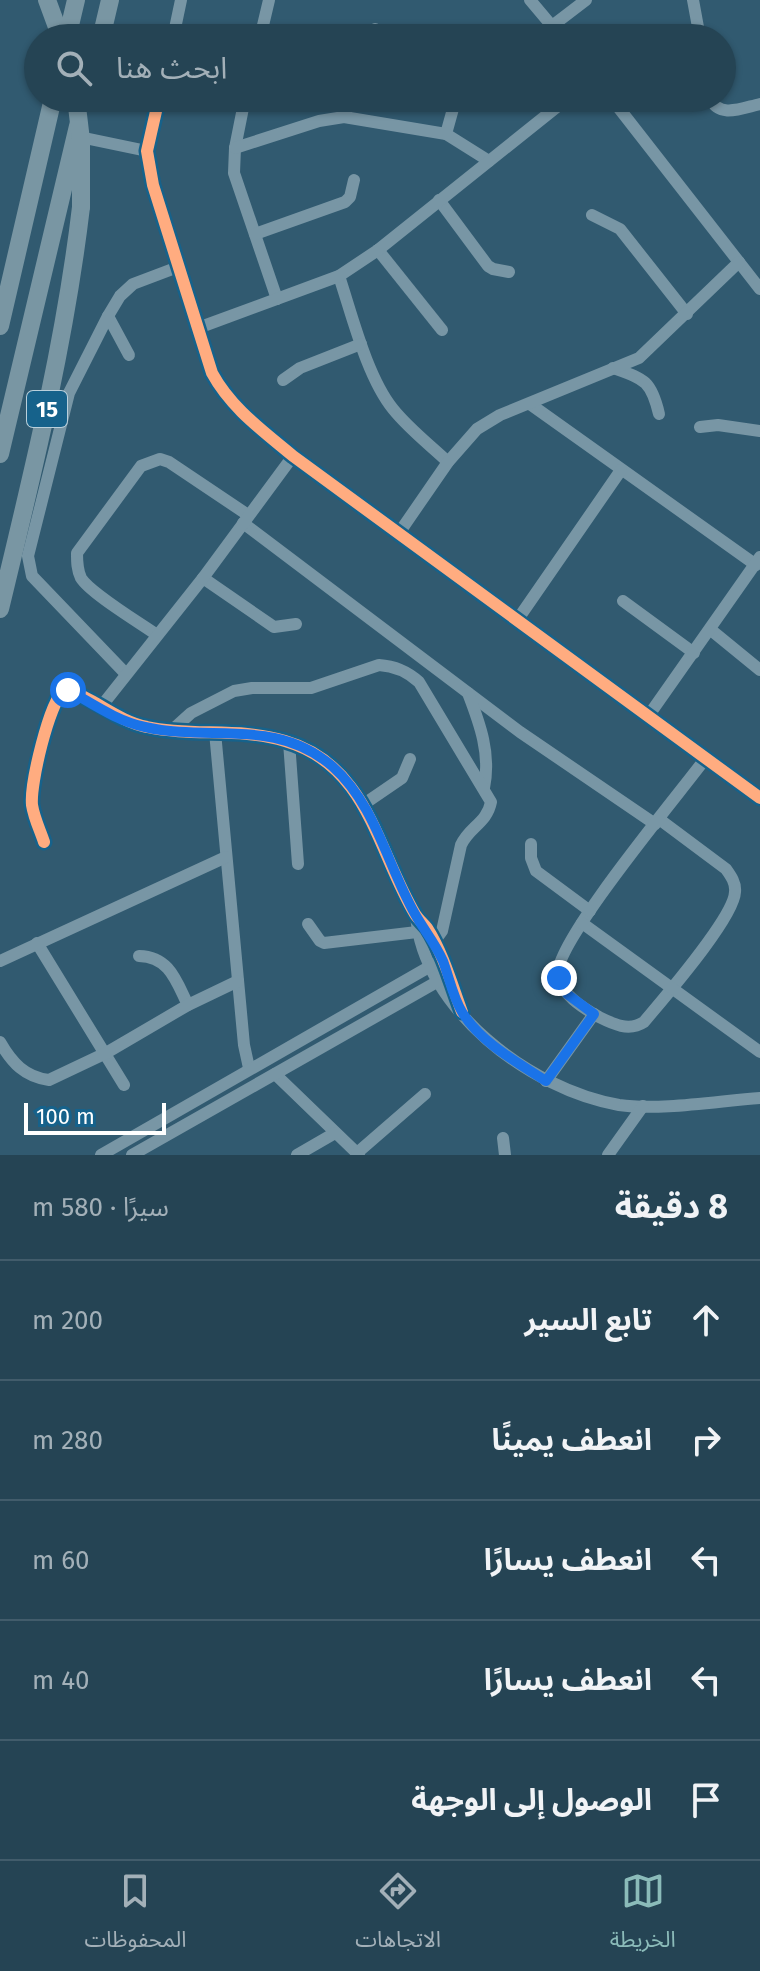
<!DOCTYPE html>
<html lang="ar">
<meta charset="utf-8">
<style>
body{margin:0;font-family:"Fira Sans","Noto Sans Arabic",sans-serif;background:#2d4b5a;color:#f1f3f6;direction:rtl}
.scale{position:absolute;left:24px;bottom:20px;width:142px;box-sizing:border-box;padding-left:8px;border:4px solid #fff;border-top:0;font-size:22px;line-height:28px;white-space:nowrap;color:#fff;-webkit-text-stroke:6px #16628b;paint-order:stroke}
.stop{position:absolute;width:24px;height:24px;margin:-18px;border:6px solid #1a73e8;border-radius:50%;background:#fff}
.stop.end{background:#1a73e8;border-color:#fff;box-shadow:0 2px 8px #0008}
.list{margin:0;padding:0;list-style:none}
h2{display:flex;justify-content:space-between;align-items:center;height:104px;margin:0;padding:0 32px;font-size:34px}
h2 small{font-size:26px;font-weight:400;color:#a3b0b8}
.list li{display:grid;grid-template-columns:52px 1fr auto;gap:24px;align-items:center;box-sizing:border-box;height:120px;padding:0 32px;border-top:2px solid #425c6b}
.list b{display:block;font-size:30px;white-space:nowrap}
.list em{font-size:26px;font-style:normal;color:#a3b0b8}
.icon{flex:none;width:44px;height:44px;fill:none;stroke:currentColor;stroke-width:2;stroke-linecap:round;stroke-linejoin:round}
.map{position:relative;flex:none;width:760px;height:1155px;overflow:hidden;direction:ltr}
.search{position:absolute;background:#254454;box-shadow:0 2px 6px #0004;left:24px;right:24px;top:24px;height:88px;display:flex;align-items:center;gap:20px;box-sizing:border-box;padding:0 28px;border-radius:44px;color:#a3b0b8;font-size:30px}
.sheet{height:704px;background:#254454}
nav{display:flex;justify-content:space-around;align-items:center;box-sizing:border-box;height:112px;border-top:2px solid #425c6b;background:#254454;font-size:22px;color:#a3b0b8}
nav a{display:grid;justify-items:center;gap:4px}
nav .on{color:#8bbbb9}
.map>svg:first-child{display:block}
</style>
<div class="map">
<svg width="760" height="1155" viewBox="0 0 760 1155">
<rect width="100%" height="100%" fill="#315a70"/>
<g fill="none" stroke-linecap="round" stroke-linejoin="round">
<!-- minor -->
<g stroke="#7896a5" stroke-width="12">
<polyline points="530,0 562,38"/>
<polyline points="693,0 700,38"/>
<polyline points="552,26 586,0"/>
<polyline points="173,38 181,0"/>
<polyline points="260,38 269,0"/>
<polyline points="371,38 375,29"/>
<path d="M159,98L147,151L153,185L212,373C231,408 262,430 293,456L760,798"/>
<polyline points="245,98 235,148 234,173 277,299"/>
<polyline points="611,98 760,289"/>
<path d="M710,98C719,119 742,108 760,104"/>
<polyline points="344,117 351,98"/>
<polyline points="446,134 456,98"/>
<polyline points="75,136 147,151"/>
<polyline points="235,148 319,121 344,117 446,134 489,161"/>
<polyline points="439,200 488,266 493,269 509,272"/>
<polyline points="592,215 620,229 687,314"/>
<polyline points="255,234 345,202 350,197 354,180"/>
<polyline points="378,250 442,330"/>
<path d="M339,276C352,315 367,377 393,409C409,429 430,445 448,462"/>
<polyline points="108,316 129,355"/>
<polyline points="198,328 339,276 378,250 568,98"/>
<path d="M613,368C644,379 651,380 659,414"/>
<polyline points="283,380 300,368 361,344"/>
<polyline points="530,404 756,565"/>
<polyline points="700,427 718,425 760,431"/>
<polyline points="243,523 520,732 655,824"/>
<polyline points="399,533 448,462 477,429 500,415 639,358 739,262"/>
<polyline points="203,578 274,627 296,624"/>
<polyline points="623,601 694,653"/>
<polyline points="518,619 621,470"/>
<polyline points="711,630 760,670"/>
<path d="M157,635C140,623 90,593 81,578C77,570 77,562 77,553L141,466L160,459L169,462L248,515"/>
<polyline points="126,674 32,576 28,556 69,393 108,316 120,296 133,284 178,267"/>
<path d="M468,693C480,724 491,754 484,788"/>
<polyline points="100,708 203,578 293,456"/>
<polyline points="649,715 760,557"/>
<path d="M170,732L191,713L234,691L252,688H311L379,665C395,666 407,671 419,682L491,802C487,823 469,827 461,845L442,931L434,942"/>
<polyline points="215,732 244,1045 249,1068"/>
<polyline points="289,742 298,864"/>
<polyline points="364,804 402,778 410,759"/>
<path d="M659,819L726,869C731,876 736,883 735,892C734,918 663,999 644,1022C629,1032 613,1024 599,1017C583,1008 560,994 558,974C555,942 680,793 705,759"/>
<path d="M44,842C40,830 34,818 32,805C30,784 49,703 64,690C91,695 116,721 147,727C193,737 239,727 285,741C368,765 377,850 415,914C418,919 423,923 427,928C443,953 452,985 462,1012"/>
<polyline points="531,844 531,858 536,871 590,911"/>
<path d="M416,915C423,1009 531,1090 619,1105C660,1111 718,1101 760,1098"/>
<polyline points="582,923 760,1052"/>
<polyline points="308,924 320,941 324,943 417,932 423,929"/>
<polyline points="37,943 124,1085"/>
<path d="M139,956C170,957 176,981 188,1005"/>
<polyline points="0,961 226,857"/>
<path d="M0,1042C12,1063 25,1077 49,1080L106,1053L188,1005L238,981"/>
<polyline points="275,1074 359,1155"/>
<polyline points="546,1081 594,1014"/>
<polyline points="503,1138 505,1155"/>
<polyline points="357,1153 425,1094"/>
<polyline points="101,1155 436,963"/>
<polyline points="132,1155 442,979"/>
<polyline points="297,1155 335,1133"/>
<polyline points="608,1155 643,1106"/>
</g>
<!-- highway -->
<g stroke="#7996a3" stroke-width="18">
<polyline points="47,0 61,38"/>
<polyline points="67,38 76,0"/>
<polyline points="101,38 110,0"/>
<polyline points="0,326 53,98"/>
<polyline points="0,454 78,126"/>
<path d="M0,609C32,476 65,343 81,207"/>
</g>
<!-- highway-bridge -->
<polyline stroke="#7996a3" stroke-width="18" points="76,98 81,140 81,207"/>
<defs>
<g id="cycleway">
<path d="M159,98L147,151L153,185L212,373C231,408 262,430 293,456L760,798"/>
<path d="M44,842C40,830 34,818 32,805C30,784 49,703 64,690C91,695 116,721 147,727C193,737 239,727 285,741C368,765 377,850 415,914C418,919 423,923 427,928C443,953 452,985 462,1012"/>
</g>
</defs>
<!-- cycleway casing -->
<use href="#cycleway" stroke="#16628b" stroke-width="17"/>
<!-- cycleway -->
<use href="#cycleway" stroke="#ffac80" stroke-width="12"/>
</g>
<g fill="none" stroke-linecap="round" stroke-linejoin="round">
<!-- route -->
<path stroke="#1a73e8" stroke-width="10" d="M68,690C93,704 117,721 145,727C210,742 275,717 332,766C376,805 387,865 415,914C424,930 435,943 443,961C449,977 453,997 462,1012C481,1043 517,1062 546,1081L594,1014L567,994L559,978"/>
</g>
<g text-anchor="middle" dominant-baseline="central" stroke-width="8" stroke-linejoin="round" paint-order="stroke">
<!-- shield labels -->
<rect fill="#16628b" stroke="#b9d0dc" stroke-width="2" x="27" y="391" width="40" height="36" rx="6"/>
<g font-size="22" font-weight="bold" fill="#fff">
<text x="47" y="409">15</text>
</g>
</g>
</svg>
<div class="scale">100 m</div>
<div class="stop" style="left:68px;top:690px"></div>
<div class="stop end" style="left:559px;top:978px"></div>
<div class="search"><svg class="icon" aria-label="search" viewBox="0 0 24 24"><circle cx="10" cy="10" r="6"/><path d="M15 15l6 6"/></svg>ابحث هنا</div>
</div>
<section class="sheet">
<h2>8 دقيقة<small>سيرًا · 580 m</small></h2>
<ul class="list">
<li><svg class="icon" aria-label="ahead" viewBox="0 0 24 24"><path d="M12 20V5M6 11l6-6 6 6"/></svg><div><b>تابع السير</b></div><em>200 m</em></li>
<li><svg class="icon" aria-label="right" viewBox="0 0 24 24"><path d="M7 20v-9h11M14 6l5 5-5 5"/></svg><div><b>انعطف يمينًا</b></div><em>280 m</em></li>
<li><svg class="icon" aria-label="left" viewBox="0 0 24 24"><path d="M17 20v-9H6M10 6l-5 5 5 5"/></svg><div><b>انعطف يسارًا</b></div><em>60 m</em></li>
<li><svg class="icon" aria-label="left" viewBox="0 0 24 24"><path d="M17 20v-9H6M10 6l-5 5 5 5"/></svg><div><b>انعطف يسارًا</b></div><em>40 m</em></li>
<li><svg class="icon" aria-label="arrive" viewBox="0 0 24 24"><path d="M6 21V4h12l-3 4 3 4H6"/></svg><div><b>الوصول إلى الوجهة</b></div></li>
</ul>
</section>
<nav>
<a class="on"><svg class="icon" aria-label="map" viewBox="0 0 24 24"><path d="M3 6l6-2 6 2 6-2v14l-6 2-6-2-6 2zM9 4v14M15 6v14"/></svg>الخريطة</a>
<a><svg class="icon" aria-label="directions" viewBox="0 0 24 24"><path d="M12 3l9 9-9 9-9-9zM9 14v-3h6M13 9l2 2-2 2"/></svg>الاتجاهات</a>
<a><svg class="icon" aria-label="saved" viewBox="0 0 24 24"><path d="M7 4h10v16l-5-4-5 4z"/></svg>المحفوظات</a>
</nav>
